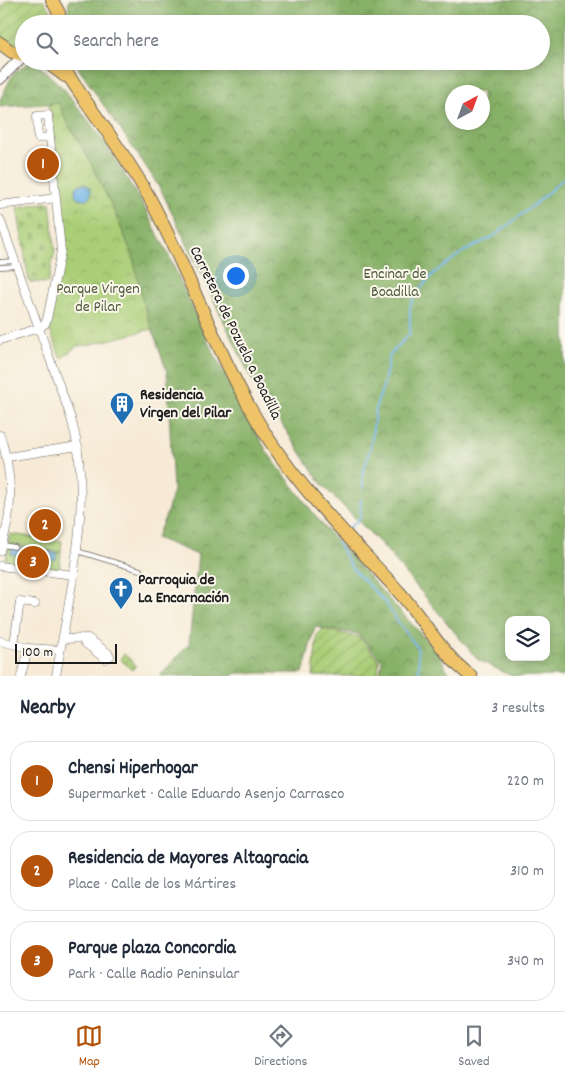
<!DOCTYPE html>
<meta charset="utf-8">
<style>
body{margin:0;font-family:Dekko,sans-serif;background:#f6f6f7;color:#1f2937}
.controls{position:absolute;right:15px;bottom:15px;display:grid;overflow:hidden;border-radius:10px;box-shadow:0 2px 8px #0003}
.controls button{width:45px;height:45px;display:grid;place-items:center;padding:0;border:0;border-bottom:1px solid #e0e1e3;background:#fff;color:#1f2937;font:25px sans-serif}
.compass{position:absolute;left:445px;top:85px;width:45px;height:45px;border-radius:50%;background:#fff;box-shadow:0 2px 8px #0003;rotate:41deg}
.scale{position:absolute;left:15px;bottom:12px;width:102px;box-sizing:border-box;padding-left:5px;border:2px solid #1c1c1c;border-top:0;font-size:14px;line-height:18px;white-space:nowrap;color:#1c1c1c;-webkit-text-stroke:4px #fbf7ec;paint-order:stroke}
.you{position:absolute;left:235px;top:275px;width:18px;height:18px;margin:-12px;border:4px solid #fff;border-radius:50%;background:#1a73e8;box-shadow:0 0 0 8px #1a73e833}
.badge{display:grid;place-items:center;width:32px;height:32px;border-radius:50%;background:#b45309;color:#fff;font-size:16px;font-weight:700}
.pin{position:absolute;translate:-50% -50%;border:2px solid #fff;box-shadow:0 1px 5px #0006}
.list{margin:0;padding:0;list-style:none}
h2{display:flex;justify-content:space-between;align-items:center;height:65px;margin:0;padding:0 20px;font-size:21px}
h2 small{font-size:16px;font-weight:400;color:#747a83}
.list li{display:grid;grid-template-columns:32px 1fr auto;gap:15px;align-items:center;box-sizing:border-box;height:80px;margin:0 10px 10px;padding:0 10px;border:1px solid #e0e1e3;border-radius:20px}
.list b{display:block;font-size:19px;white-space:nowrap}
.list p{margin:0;font-size:16px;white-space:nowrap;color:#747a83}
.list em{font-size:16px;font-style:normal;color:#747a83}
.icon{flex:none;width:28px;height:28px;fill:none;stroke:currentColor;stroke-width:2;stroke-linecap:round;stroke-linejoin:round}
.map{position:relative;flex:none;width:565px;height:676px;overflow:hidden}
.search{position:absolute;background:#fff;box-shadow:0 2px 8px #0003;left:15px;right:15px;top:15px;height:55px;display:flex;align-items:center;gap:12px;box-sizing:border-box;padding:0 18px;border-radius:28px;color:#747a83;font-size:19px}
.sheet{height:335px;background:#fff}
nav{display:flex;justify-content:space-around;align-items:center;box-sizing:border-box;height:70px;border-top:1px solid #e0e1e3;background:#fff;font-size:14px;color:#747a83}
nav a{display:grid;justify-items:center;gap:2px}
nav .on{color:#b45309}
.map>svg:first-child{display:block}
</style>
<div class="map">
<svg width="565" height="676" viewBox="0 0 565 676">
<defs>
<pattern id="grass-tufts" width="24" height="20" patternUnits="userSpaceOnUse" patternTransform="scale(1.25)"><rect width="24" height="20" fill="#aace77"/><path d="M3 7l-1-3M5 7V3M7 7l1-3M15 17l-1-3M17 17v-4M19 17l1-3" fill="none" stroke="#92b066"/></pattern>
<pattern id="forest-crowns" width="20" height="18" patternUnits="userSpaceOnUse" patternTransform="scale(1.25)"><rect width="20" height="18" fill="#87b168"/><path d="M2 6a3 3 0 1 1 6 0M12 15a3 3 0 1 1 6 0" fill="none" stroke="#6e8f55"/></pattern>
<pattern id="cemetery-stones" width="16" height="16" patternUnits="userSpaceOnUse" patternTransform="scale(1.25)"><rect width="16" height="16" fill="#aace77"/><path d="M2 7V4a2 2 0 0 1 4 0v3zM10 15v-3a2 2 0 0 1 4 0v3z" fill="#92b066"/></pattern>
<pattern id="park-crowns" width="20" height="18" patternUnits="userSpaceOnUse" patternTransform="scale(1.25)"><rect width="20" height="18" fill="#aace77"/><path d="M2 6a3 3 0 1 1 6 0M12 15a3 3 0 1 1 6 0" fill="none" stroke="#92b066"/></pattern>
<pattern id="garden-furrows" width="10" height="10" patternUnits="userSpaceOnUse" patternTransform="scale(1.25)"><rect width="10" height="10" fill="#aace77"/><path d="M-1 1l2-2M0 10L10 0M9 11l2-2" fill="none" stroke="#92b066"/></pattern>
<pattern id="water-ripples" width="26" height="14" patternUnits="userSpaceOnUse" patternTransform="scale(1.25)"><rect width="26" height="14" fill="#70b4e6"/><path d="M2 4q2-2 4 0t4 0M15 11q2-2 4 0t4 0" fill="none" stroke="#609ac5"/></pattern>
</defs>
<rect width="100%" height="100%" fill="#fbf7ec"/>
<filter id="ink" filterUnits="userSpaceOnUse"><feTurbulence type="fractalNoise" baseFrequency=".02" numOctaves="2"/><feDisplacementMap in="SourceGraphic" scale="10" xChannelSelector="R" yChannelSelector="G"/><feConvolveMatrix kernelMatrix="1 2 1 2 8 2 1 2 1" color-interpolation-filters="sRGB"/></filter>
<filter id="wash" filterUnits="userSpaceOnUse"><feTurbulence type="fractalNoise" baseFrequency=".0096" numOctaves="4" result="noise"/><feDisplacementMap in="SourceGraphic" scale="20" xChannelSelector="R" yChannelSelector="G"/><feGaussianBlur stdDeviation="1.12" result="paint"/><feColorMatrix in="noise" values="0 0 0 0 0 0 0 0 0 0 0 0 0 0 0 0 0 1.4 0 .05"/><feComposite in="paint" operator="in"/></filter>
<g filter="url(#wash)">
<rect width="100%" height="100%" fill="#f7ebd7"/>
<!-- grass -->
<polygon fill="url(#grass-tufts)" stroke="#63754a" points="10,534 62,541 61,552 8,545"/>
<!-- forest -->
<g fill="url(#forest-crowns)" stroke="#526642" fill-rule="evenodd">
<path d="M69,0H565V676H512L478,660L382,545L323,486L251,378L163,194L149,171L80,71L75,61H541V24H67ZM452,92H482V122H452ZM509,620H546V657H509Z"/>
<polygon points="31,61 34,61 64,89 104,141 142,203 169,256 208,342 267,452 324,527 439,654 450,676 380,676 382,661 358,634 315,627 303,673 236,673 233,676 160,676 189,644 198,555 156,538 167,513 173,490 167,372 142,300 133,257 114,211 85,152 65,119 59,103 0,107 0,100 13,74"/>
</g>
<!-- cemetery -->
<polygon fill="url(#cemetery-stones)" stroke="#63754a" points="50,202 55,250 48,283 29,282 17,207"/>
<!-- park -->
<g fill="url(#park-crowns)" stroke="#63754a">
<polygon points="59,103 65,119 85,152 114,211 133,257 142,299 152,329 88,345 77,346 61,359 47,323 63,252 51,115 48,105"/>
<polygon points="8,547 61,553 59,571 5,565"/>
</g>
<!-- garden -->
<g fill="url(#garden-furrows)" stroke="#63754a">
<path d="M7,0H43L51,11L53,24H24V49C7,45 0,39 0,22C0,12 0,7 7,0Z"/>
<polygon points="323,629 359,637 379,660 378,676 313,676 317,635"/>
<polygon points="124,654 136,665 132,670 120,659"/>
</g>
<!-- water -->
<g fill="url(#water-ripples)" stroke="#466881">
<circle cx="83" cy="192" r="8"/>
<polygon points="12,548 57,553 56,560 11,554"/>
</g>
<g fill="none" stroke-linecap="round" stroke-linejoin="round">
<!-- stream -->
<g stroke="#70b4e6" stroke-width="2">
<polyline points="363,488 363,472 370,450 376,406 383,387 390,355 410,333 410,307 414,296 435,272 463,252 494,236 535,204 565,177"/>
<polyline points="349,528 360,518 361,499"/>
<polyline points="337,542 352,568 385,602 398,622 417,647 419,663 418,676"/>
</g>
</g>
</g>
<g filter="url(#ink)">
<g fill="none" stroke-linecap="round" stroke-linejoin="round">
<defs>
<g id="service">
<polyline points="0,262 15,261"/>
<polyline points="0,267 17,266"/>
<polyline points="2,545 15,547"/>
<polyline points="77,551 140,570"/>
</g>
<g id="minor">
<polygon points="48,115 50,137 38,138 37,116"/>
<polyline points="0,205 56,198"/>
<path d="M0,219L71,418C95,498 69,595 56,676"/>
<polyline points="0,340 39,328 45,324 47,319 61,251 50,137"/>
<path d="M0,435C13,475 14,510 0,551"/>
<polyline points="7,457 78,446"/>
<polyline points="0,566 74,575"/>
<polyline points="63,639 88,638 108,653 110,656 106,659 104,658 85,643 81,638"/>
<polyline points="0,641 28,648 60,650"/>
<polyline points="14,644 20,602 35,604"/>
<polyline points="21,676 28,648"/>
</g>
<polyline id="tertiary" points="0,79 24,55"/>
<g id="primary">
<polyline points="52,0 59,13 60,24"/>
<polyline points="0,43 12,52 24,55"/>
<polyline points="45,61 65,76"/>
<path d="M59,61C88,108 123,149 149,197C192,276 220,365 270,441C307,497 355,543 400,593C423,619 443,656 471,676"/>
</g>
</defs>
<!-- service casing -->
<use href="#service" stroke="#69645d" stroke-width="5.5"/>
<!-- minor casing -->
<use href="#minor" stroke="#69645d" stroke-width="9"/>
<!-- tertiary casing -->
<use href="#tertiary" stroke="#69645d" stroke-width="12"/>
<!-- primary casing -->
<use href="#primary" stroke="#69645d" stroke-width="14"/>
<!-- service -->
<use href="#service" stroke="#fff" stroke-width="4"/>
<!-- minor -->
<use href="#minor" stroke="#fff" stroke-width="8"/>
<!-- tertiary -->
<use href="#tertiary" stroke="#fff" stroke-width="10"/>
<!-- primary -->
<use href="#primary" stroke="#efc469" stroke-width="12"/>
</g>
</g>
<!-- icons -->
<defs>
<symbol id="building-pin" viewBox="-11 -11 22 30"><path d="M0 17L-7.5 6A9.5 9.5 0 1 1 7.5 6Z" fill="#1f6fb2" stroke="#fbf7ec"/><path d="M-4-6H4V6H1V3H-1V6H-4ZM-2.5-4.3h1.7v1.8h-1.7ZM.8-4.3h1.7v1.8H.8ZM-2.5-1h1.7V.8h-1.7ZM.8-1h1.7V.8H.8Z" fill="#fff"/></symbol>
<symbol id="church-pin" viewBox="-11 -11 22 30"><path d="M0 17L-7.5 6A9.5 9.5 0 1 1 7.5 6Z" fill="#1f6fb2" stroke="#fbf7ec"/><path d="M-1.2-6h2.4v3.5h3.3v2.4h-3.3V6h-2.4V-.1h-3.3v-2.4h3.3Z" fill="#fff"/></symbol>
</defs>
<g fill-rule="evenodd">
<use href="#building-pin" x="108" y="390" width="28" height="38"/>
<use href="#church-pin" x="107" y="575" width="28" height="38"/>
</g>
<g text-anchor="middle" dominant-baseline="central" stroke-width="4" stroke-linejoin="round" paint-order="stroke">
<!-- park labels -->
<g font-size="16" fill="#4e5a3c" stroke="#fbf7ec">
<text x="395" y="274">Encinar de<tspan x="395" dy="18">Boadilla</tspan></text>
<text x="98" y="289">Parque Virgen<tspan x="98" dy="18">de Pilar</tspan></text>
</g>
<!-- street labels -->
<g font-size="16" fill="#1c1c1c" stroke="#fbf7ec">
<text transform="translate(235 333) rotate(64)">Carretera de Pozuelo a Boadilla</text>
</g>
<!-- poi labels -->
<g font-size="16" font-weight="bold" fill="#1c1c1c" stroke="#fbf7ec" text-anchor="start">
<text x="140" y="395">Residencia<tspan x="140" dy="18">Virgen del Pilar</tspan></text>
<text x="138" y="580">Parroquia de<tspan x="138" dy="18">La Encarnación</tspan></text>
</g>
</g>
</svg>
<div class="controls">
<button><svg class="icon" aria-label="layers" viewBox="0 0 24 24"><path d="M12 4l9 5-9 5-9-5zM3 14l9 5 9-5"/></svg></button>
</div>
<svg class="compass" viewBox="-18 -18 36 36"><path d="M0-13l5 13h-10z" fill="#e53935"/><path d="M0 13l5-13h-10z" fill="#747a83"/></svg>
<div class="scale">100 m</div>
<div class="you"></div>
<div class="pin badge" style="left:43px;top:164px">1</div>
<div class="pin badge" style="left:45px;top:525px">2</div>
<div class="pin badge" style="left:33px;top:562px">3</div>
<div class="search"><svg class="icon" aria-label="search" viewBox="0 0 24 24"><circle cx="10" cy="10" r="6"/><path d="M15 15l6 6"/></svg>Search here</div>
</div>
<section class="sheet">
<h2>Nearby<small>3 results</small></h2>
<ul class="list">
<li><span class="badge">1</span><div><b>Chensi Hiperhogar</b><p>Supermarket · Calle Eduardo Asenjo Carrasco</p></div><em>220 m</em></li>
<li><span class="badge">2</span><div><b>Residencia de Mayores Altagracia</b><p>Place · Calle de los Mártires</p></div><em>310 m</em></li>
<li><span class="badge">3</span><div><b>Parque plaza Concordia</b><p>Park · Calle Radio Peninsular</p></div><em>340 m</em></li>
</ul>
</section>
<nav>
<a class="on"><svg class="icon" aria-label="map" viewBox="0 0 24 24"><path d="M3 6l6-2 6 2 6-2v14l-6 2-6-2-6 2zM9 4v14M15 6v14"/></svg>Map</a>
<a><svg class="icon" aria-label="directions" viewBox="0 0 24 24"><path d="M12 3l9 9-9 9-9-9zM9 14v-3h6M13 9l2 2-2 2"/></svg>Directions</a>
<a><svg class="icon" aria-label="saved" viewBox="0 0 24 24"><path d="M7 4h10v16l-5-4-5 4z"/></svg>Saved</a>
</nav>
